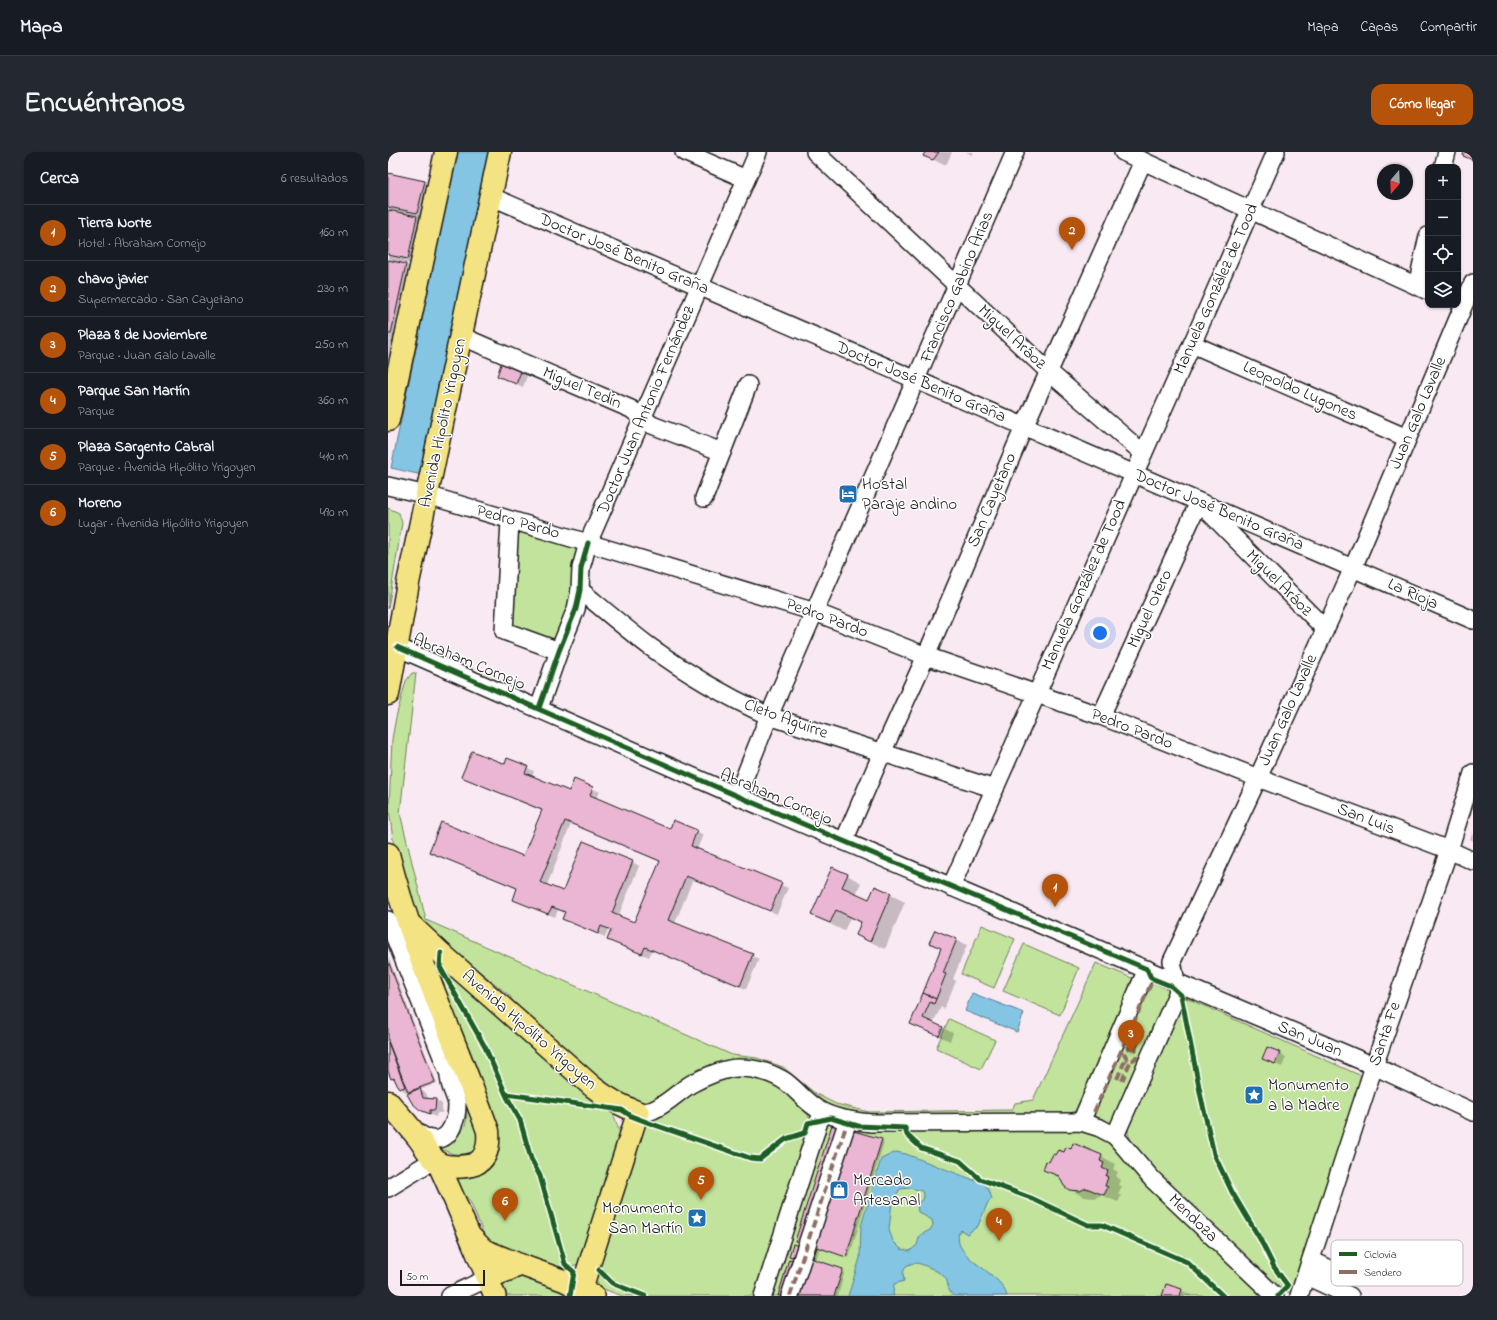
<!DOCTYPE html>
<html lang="es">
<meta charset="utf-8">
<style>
body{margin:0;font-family:"Indie Flower",sans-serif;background:#242831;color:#f1f3f6}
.controls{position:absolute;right:12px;top:12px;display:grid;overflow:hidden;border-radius:8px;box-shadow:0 1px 3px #0004}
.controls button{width:36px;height:36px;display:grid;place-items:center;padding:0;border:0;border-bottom:1px solid #363941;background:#171b24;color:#f1f3f6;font:20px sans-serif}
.compass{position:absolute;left:989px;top:12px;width:36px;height:36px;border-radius:50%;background:#171b24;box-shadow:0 1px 3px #0004;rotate:199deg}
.scale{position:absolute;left:12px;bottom:10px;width:85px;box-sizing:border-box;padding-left:4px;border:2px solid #1c1c1c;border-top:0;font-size:11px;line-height:14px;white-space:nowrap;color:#1c1c1c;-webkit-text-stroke:3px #fff;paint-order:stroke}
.you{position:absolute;left:712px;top:481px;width:14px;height:14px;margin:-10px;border:3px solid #fff;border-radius:50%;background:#1a73e8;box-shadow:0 0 0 6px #1a73e833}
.badge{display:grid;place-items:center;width:26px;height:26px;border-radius:50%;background:#b45309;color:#fff;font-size:13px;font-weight:700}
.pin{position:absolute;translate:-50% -33px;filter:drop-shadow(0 1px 2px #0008)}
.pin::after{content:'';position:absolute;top:21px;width:14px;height:12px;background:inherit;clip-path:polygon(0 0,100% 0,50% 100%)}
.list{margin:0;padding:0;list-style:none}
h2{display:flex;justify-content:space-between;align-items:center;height:52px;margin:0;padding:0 16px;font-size:17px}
h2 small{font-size:13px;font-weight:400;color:#9ea1a6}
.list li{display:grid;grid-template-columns:26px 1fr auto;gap:12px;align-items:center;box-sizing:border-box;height:56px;padding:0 16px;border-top:1px solid #363941}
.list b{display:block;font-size:15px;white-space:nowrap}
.list p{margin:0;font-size:13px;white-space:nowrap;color:#9ea1a6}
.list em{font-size:13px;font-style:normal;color:#9ea1a6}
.icon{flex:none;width:22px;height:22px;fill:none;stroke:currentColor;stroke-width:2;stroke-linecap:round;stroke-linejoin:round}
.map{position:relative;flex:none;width:1085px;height:1144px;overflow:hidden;border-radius:12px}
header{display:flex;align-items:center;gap:24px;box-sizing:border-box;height:56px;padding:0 20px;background:#171b24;border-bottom:1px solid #363941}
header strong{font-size:19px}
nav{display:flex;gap:22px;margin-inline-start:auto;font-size:14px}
.intro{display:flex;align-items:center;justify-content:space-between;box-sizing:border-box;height:96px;padding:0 24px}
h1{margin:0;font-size:28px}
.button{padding:10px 18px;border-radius:12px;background:#b45309;color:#fff;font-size:14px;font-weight:700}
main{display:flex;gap:24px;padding:0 24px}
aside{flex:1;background:#171b24;border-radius:12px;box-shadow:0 1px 3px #0004}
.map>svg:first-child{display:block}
</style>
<header>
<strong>Mapa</strong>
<nav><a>Mapa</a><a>Capas</a><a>Compartir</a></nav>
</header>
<div class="intro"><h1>Encuéntranos</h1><a class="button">Cómo llegar</a></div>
<main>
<aside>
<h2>Cerca<small>6 resultados</small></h2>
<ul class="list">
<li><span class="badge">1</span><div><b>Tierra Norte</b><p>Hotel · Abraham Cornejo</p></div><em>160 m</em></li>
<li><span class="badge">2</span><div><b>chavo javier</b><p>Supermercado · San Cayetano</p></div><em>230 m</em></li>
<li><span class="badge">3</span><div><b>Plaza 8 de Noviembre</b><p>Parque · Juan Galo Lavalle</p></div><em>250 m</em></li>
<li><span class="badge">4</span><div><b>Parque San Martín</b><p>Parque</p></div><em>360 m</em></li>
<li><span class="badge">5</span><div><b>Plaza Sargento Cabral</b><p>Parque · Avenida Hipólito Yrigoyen</p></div><em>410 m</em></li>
<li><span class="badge">6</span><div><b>Moreno</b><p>Lugar · Avenida Hipólito Yrigoyen</p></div><em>490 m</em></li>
</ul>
</aside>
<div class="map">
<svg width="1085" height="1144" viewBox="0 0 1085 1144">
<rect width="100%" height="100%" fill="#f9e9f2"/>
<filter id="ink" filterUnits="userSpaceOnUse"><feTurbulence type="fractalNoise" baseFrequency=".025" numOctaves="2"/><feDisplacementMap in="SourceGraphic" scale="8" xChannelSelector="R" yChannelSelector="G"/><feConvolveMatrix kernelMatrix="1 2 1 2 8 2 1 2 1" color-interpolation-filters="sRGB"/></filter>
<g filter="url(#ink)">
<!-- green -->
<g fill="#c2e39c" stroke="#6f805c">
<polygon points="0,356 11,361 14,371 0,457"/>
<polygon points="126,378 189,397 186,440 167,493 119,476"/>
<polygon points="24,521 28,521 12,661 38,768 344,903 369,906 395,915 428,942 448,952 481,960 624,958 627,951 645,948 708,811 744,826 746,830 692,952 687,959 680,962 476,966 445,959 364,911 263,953 239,951 132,864 122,844 31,771 7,703 1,657 4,587 8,565 18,529"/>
<polygon points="594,773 627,787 606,836 573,822"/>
<polygon points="636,792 691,816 672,863 615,839"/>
<polygon points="37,796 224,958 235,990 198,1106 188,1113 175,1115 164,1115 105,1093 96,1083 82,1049 70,1035 63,1019 94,1019 107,1008 109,999"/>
<polygon points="762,828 784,838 725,973 703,963"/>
<polygon points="796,845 978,926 907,1137 903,1140 893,1141 766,1023 744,992 740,981 741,969"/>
<polygon points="561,867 607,888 593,917 548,896"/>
<polygon points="348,921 372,923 393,935 418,958 423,970 367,1144 234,1144 213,1136 206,1126 250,978 286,950 315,934"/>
<path d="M76,939L95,984L89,997C75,1005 63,1004 50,994C57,990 67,987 72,981C83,970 78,952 76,939Z"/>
<polygon points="442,969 657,977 699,980 722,988 880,1144 383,1144 438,973"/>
<polygon points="131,1122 186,1144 113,1144 111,1132"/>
</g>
<!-- water -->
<g fill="#83c5e3" stroke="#5a8193" fill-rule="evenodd">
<polygon points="69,0 100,0 34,323 3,316"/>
<polygon points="584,841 636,861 629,880 577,859"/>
<path d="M508,1000L518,1002L596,1032L601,1038L604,1047L600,1050L590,1074L579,1082L573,1078L570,1082C571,1086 570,1091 572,1094C583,1114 613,1122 619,1144H566C559,1139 561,1134 558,1127C555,1121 534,1111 527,1111C524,1111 520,1113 518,1114L515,1121L516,1129L506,1132L505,1142L506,1144H460L472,1106L473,1074L493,1007ZM523,1036L534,1039L536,1046L529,1052L530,1060L544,1068L545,1073L542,1078L532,1083L529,1093L522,1099L513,1097L505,1089L501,1078L504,1050L512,1037Z"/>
</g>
<!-- shadow -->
<g fill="#0003" fill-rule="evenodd">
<polygon points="538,0 564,0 559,11 556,13 536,3"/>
<polygon points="578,0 585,0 584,3"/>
<polygon points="0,22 36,30 50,38 43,69 30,66 42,73 34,114 14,110 32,121 17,190 1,187 8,191 3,214 0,214 0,109 3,110 3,108 0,107"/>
<polygon points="115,210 140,221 135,235 110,224"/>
<path d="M120,607L146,619L144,625L181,641L186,628L212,640L208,647L283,678L286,669L309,679L315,683L309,697L400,736L389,762L305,727L287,771L371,807L358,837L264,798L261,805L227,791L220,788L224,779L220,777L217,785L175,767L178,761L170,758L167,765L133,751L126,747L130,737L49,703L135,706L154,659L74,625L117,613ZM183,672L273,710L247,771L230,765L251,714L245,710L196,690L175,740L159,733Z"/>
<polygon points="1085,679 1085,689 1082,687"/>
<polygon points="459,723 473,731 468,742 482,748 487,735 517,750 497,797 469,783 474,771 462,766 456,779 424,763"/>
<polygon points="568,788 579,793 565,827 568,829 556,857 553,855 545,871 565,881 562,889 523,871 554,797 543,791"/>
<polygon points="0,804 49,931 32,938 38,941 41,948 48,948 54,952 54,961 49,961 48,965 32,958 21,942 12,936 9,929 0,922"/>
<polygon points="880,896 898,905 894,915 875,907"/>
<polygon points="494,988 496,990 461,1106 432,1096 428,1109 457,1119 450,1144 391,1144 409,1107 402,1103 415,1091"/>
<polygon points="676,1001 713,1004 727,1012 725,1017 730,1020 728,1024 733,1028 731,1033 734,1034 730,1042 733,1044 730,1050 713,1043 707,1046 696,1045 681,1037 673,1027 656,1017 668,1004"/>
<polygon points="793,1138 804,1144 775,1144"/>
</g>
<!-- building -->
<g fill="#eab6d3" stroke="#1c1c1c" fill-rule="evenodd">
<polygon points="537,0 551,0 545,8 535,4"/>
<polygon points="1076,0 1085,0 1085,8 1075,4"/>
<polygon points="0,21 37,29 29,61 0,55"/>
<polygon points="0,58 29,64 20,107 0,103"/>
<polygon points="0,108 18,112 3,182 0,182"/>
<polygon points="114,209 134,217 128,232 109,224"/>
<path d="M84,599L117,612L119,606L140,614L137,621L181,639L186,627L205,635L202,643L282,677L285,668L309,678L303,694L394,731L382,759L298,724L280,768L365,802L352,834L257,795L254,802L219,788L223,778L213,774L210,782L174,767L177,760L164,755L160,762L125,748L129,736L41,700L53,670L135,704L154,658L73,625ZM177,669L272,709L246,770L224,761L245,709L195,689L175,739L152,730Z"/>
<polygon points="444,715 460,722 454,735 481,747 487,734 503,741 482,790 468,783 473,770 448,758 442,771 423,763"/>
<polygon points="547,778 569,787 555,821 558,822 548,847 535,841 553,796 541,791"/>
<polygon points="0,809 47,930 20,940 0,889"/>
<polygon points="535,841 548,847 546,852 542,850 535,866 555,875 551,884 522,872"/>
<polygon points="0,890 17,935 11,937 6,926 3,927 0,919"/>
<polygon points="879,895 892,900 887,912 874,907"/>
<polygon points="32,936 35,946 48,947 47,958 42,958 42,962 32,958 24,951 19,942"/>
<polygon points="444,973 494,987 458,1105 429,1095 425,1107 455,1117 446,1144 390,1144 401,1107 408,1109 414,1091 407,1089"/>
<polygon points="685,991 714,1003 712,1009 716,1011 714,1016 720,1019 718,1024 720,1025 717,1034 720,1035 716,1043 698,1036 692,1039 681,1038 676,1034 671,1024 655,1018 658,1009 661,1010 665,1002 667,1003 670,998 676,1000 678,995 683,997"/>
<polygon points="405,1092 411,1094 408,1106 401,1104"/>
<polygon points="778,1132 794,1137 792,1144 774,1144"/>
</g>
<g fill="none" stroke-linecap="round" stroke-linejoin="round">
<defs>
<g id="minor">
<polyline points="296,0 358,27"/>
<polyline points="427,0 660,219 755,301"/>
<polyline points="735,0 1040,139"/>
<polyline points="1055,15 1059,0"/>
<polyline points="102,44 1085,468"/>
<polyline points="1029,134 1040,84"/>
<polyline points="73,184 243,257 264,273 334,300"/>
<polyline points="804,192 1019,286"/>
<polyline points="0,334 39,343 200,391 427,460 538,504 713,564 870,626 1061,698 1085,709"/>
<polyline points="316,346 360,233"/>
<polyline points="122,369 116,479 171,499"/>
<path d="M192,438C215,457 237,476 261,494C298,521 339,545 381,564L607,637"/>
<polyline points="9,495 349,644 986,914 1085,960"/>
<polyline points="151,556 171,499 188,457 192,438 193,416 200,391 370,0"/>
<polyline points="713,564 811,350 937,477"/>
<polyline points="349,644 381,564 627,0"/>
<polyline points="456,689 494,601 538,504 636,275 755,9"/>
<polyline points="563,735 804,192 888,0"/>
<path d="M0,768L61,922C61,936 67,941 69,952C69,958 69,964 66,970C58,994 41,990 25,977"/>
<path d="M250,960C255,960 260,960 265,958C279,952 290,940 303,932C314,926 338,915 352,916C367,916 385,921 398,930C410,939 419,952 433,959C448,967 467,969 483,971L693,970L712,976L727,984L764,1027L887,1144"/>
<polyline points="693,970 759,817"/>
<polyline points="727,984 790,840 784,809 870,626 965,416 1085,131"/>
<polyline points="0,1036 39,1012 50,1011"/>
<polyline points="923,1108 944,1118 938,1133"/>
<polyline points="918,1124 962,1144"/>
<polyline points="62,1144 100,1126"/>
<polyline points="375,1144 434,960"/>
<polyline points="402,1144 460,968"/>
<polyline points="911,1144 986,914 1061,698 1085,621"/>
</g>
<g id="major">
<path d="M21,771L53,801L205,935C219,946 233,954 250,960L197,1126L194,1144"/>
<polyline points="50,1011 67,1049 107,1144"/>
<polyline points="83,1085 96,1098 133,1113"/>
<polyline points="100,1126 133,1113 177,1129 206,1144"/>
</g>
<g id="highway">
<polyline points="0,268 58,0"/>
<polyline points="0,542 20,431 112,0"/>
<path d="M0,702C24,798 67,887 100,979C101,991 100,1006 87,1012C79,1015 56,1017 49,1010C42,1004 37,995 32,988C22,975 11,963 0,950"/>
</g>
</defs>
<!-- minor casing -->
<use href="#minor" stroke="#1c1c1c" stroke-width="20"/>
<!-- major casing -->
<use href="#major" stroke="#1c1c1c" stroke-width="24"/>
<!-- highway casing -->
<use href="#highway" stroke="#1c1c1c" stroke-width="25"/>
<!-- minor -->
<use href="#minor" stroke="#fff" stroke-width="17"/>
<!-- major -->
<use href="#major" stroke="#f4e382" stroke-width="21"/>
<!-- highway -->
<use href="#highway" stroke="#f4e382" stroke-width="22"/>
<!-- quiet -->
<g stroke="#8d6e63" stroke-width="4" stroke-dasharray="8 4" stroke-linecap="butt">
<polyline points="742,895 747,897 749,901 748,906 745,908 739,907 736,901 738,898 742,895 752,875"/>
<polyline points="747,897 756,876"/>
<polyline points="729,927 738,906"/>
<polyline points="734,929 743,908"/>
<polyline points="706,960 765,827"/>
<polyline points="402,1144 460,968"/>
</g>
<defs>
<g id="cycleway">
<polyline points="9,495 349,644 759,817 763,826 783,834 793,843 813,945 826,1002 844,1040 872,1087 886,1115 900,1134 890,1144"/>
<polyline points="151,556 171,499 188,457 192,438 193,416 200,391"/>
<polyline points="53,801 52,815 97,895 119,945 132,968 143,1007 152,1024 177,1112 186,1120 182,1144"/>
<polyline points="118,942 234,958 243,964 264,972 362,1006 372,1007 398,987 417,981 420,971 443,966 470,974 517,976 519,983 533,996 572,1009 592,1027 643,1046 700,1073 714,1073 799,1110 835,1144"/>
<polyline points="211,1118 224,1131 231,1134 257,1144"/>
</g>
</defs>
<!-- cycleway casing -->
<use href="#cycleway" stroke="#fff" stroke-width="8"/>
<!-- cycleway -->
<use href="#cycleway" stroke="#1b5e20" stroke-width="5"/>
</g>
</g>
<!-- icons -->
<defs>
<symbol id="hotel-square" viewBox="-11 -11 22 22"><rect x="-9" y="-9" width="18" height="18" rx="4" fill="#1f6fb2" stroke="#fff"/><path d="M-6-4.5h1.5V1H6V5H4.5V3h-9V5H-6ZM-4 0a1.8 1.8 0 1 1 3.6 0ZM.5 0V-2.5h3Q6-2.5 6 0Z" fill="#fff"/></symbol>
<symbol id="sight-square" viewBox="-11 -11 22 22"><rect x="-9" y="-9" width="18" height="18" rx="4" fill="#1f6fb2" stroke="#fff"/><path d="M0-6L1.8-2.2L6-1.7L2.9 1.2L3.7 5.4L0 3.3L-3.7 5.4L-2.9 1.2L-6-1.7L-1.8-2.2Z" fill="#fff"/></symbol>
<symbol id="shop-square" viewBox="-11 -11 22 22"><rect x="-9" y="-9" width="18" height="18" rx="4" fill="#1f6fb2" stroke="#fff"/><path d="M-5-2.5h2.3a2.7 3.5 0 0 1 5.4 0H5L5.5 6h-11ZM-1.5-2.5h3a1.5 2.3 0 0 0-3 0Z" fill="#fff"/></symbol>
</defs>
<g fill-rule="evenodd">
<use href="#hotel-square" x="449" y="331" width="22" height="22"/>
<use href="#sight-square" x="855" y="932" width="22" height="22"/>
<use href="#shop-square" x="440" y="1027" width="22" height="22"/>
<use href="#sight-square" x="298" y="1055" width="22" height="22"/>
</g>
<g text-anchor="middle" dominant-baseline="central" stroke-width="3" stroke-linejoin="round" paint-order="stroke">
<!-- street labels -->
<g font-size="17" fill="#1c1c1c" stroke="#fff">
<text transform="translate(236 102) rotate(23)">Doctor José Benito Graña</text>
<text transform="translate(569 135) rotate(-67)">Francisco Gabino Arias</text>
<text transform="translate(828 137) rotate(-66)">Manuela González de Tood</text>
<text transform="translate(624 185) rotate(43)">Miguel Aráoz</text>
<text transform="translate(533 230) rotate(23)">Doctor José Benito Graña</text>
<text transform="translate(194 236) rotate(23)">Miguel Tedín</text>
<text transform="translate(912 239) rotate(24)">Leopoldo Lugones</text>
<text transform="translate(258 258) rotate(-67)">Doctor Juan Antonio Fernández</text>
<text transform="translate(1030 261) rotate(-67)">Juan Galo Lavalle</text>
<text transform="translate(55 271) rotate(-78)">Avenida Hipólito Yrigoyen</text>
<text transform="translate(604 348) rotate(-67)">San Cayetano</text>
<text transform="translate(831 358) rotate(23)">Doctor José Benito Graña</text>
<text transform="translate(130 370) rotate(16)">Pedro Pardo</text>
<text transform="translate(891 431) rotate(45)">Miguel Aráoz</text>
<text transform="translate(696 433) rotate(-66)">Manuela González de Tood</text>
<text transform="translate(1025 442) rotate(24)">La Rioja</text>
<text transform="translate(762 457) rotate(-65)">Miguel Otero</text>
<text transform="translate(439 466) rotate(20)">Pedro Pardo</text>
<text transform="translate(81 510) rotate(23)">Abraham Cornejo</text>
<text transform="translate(900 558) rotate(-66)">Juan Galo Lavalle</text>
<text transform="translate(398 567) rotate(20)">Cleto Aguirre</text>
<text transform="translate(744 577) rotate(21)">Pedro Pardo</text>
<text transform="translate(388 645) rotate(23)">Abraham Cornejo</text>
<text transform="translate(978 667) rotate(21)">San Luis</text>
<text transform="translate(141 878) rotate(41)">Avenida Hipólito Yrigoyen</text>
<text transform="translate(997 882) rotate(-71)">Santa Fe</text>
<text transform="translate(922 887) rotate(23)">San Juan</text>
<text transform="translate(805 1066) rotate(44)">Mendoza</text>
</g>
<!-- poi labels -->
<g font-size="17" fill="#1c1c1c" stroke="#fff" text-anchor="start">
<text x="474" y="332">Hostal<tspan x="474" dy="20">Paraje andino</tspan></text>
<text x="880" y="933">Monumento<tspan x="880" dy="20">a la Madre</tspan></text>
<text x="465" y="1028">Mercado<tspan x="465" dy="20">Artesanal</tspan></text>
<text x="295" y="1056" text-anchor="end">Monumento<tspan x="295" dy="20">San Martín</tspan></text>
</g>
</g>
<!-- legend -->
<rect x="943" y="1088" width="132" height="46" rx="6" fill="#fff" stroke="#bbb" stroke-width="1"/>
<rect x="951" y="1100" width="18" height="4" fill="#1b5e20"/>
<rect x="951" y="1118" width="18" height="4" fill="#8d6e63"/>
<g font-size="11" fill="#1c1c1c">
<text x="976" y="1106">Ciclovía</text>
<text x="976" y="1124">Sendero</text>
</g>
</svg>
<div class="controls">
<button>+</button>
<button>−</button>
<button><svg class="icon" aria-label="locate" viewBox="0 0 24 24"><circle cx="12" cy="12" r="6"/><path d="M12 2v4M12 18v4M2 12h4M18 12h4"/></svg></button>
<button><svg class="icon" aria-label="layers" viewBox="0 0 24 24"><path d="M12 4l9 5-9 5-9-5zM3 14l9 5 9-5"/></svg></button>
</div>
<svg class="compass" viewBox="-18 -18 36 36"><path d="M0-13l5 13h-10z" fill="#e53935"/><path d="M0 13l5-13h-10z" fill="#9ea1a6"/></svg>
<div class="scale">50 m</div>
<div class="you"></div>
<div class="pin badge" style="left:667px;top:755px">1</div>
<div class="pin badge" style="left:684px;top:98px">2</div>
<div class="pin badge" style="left:743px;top:901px">3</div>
<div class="pin badge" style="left:611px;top:1089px">4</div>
<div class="pin badge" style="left:313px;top:1048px">5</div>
<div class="pin badge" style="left:117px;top:1069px">6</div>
</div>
</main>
